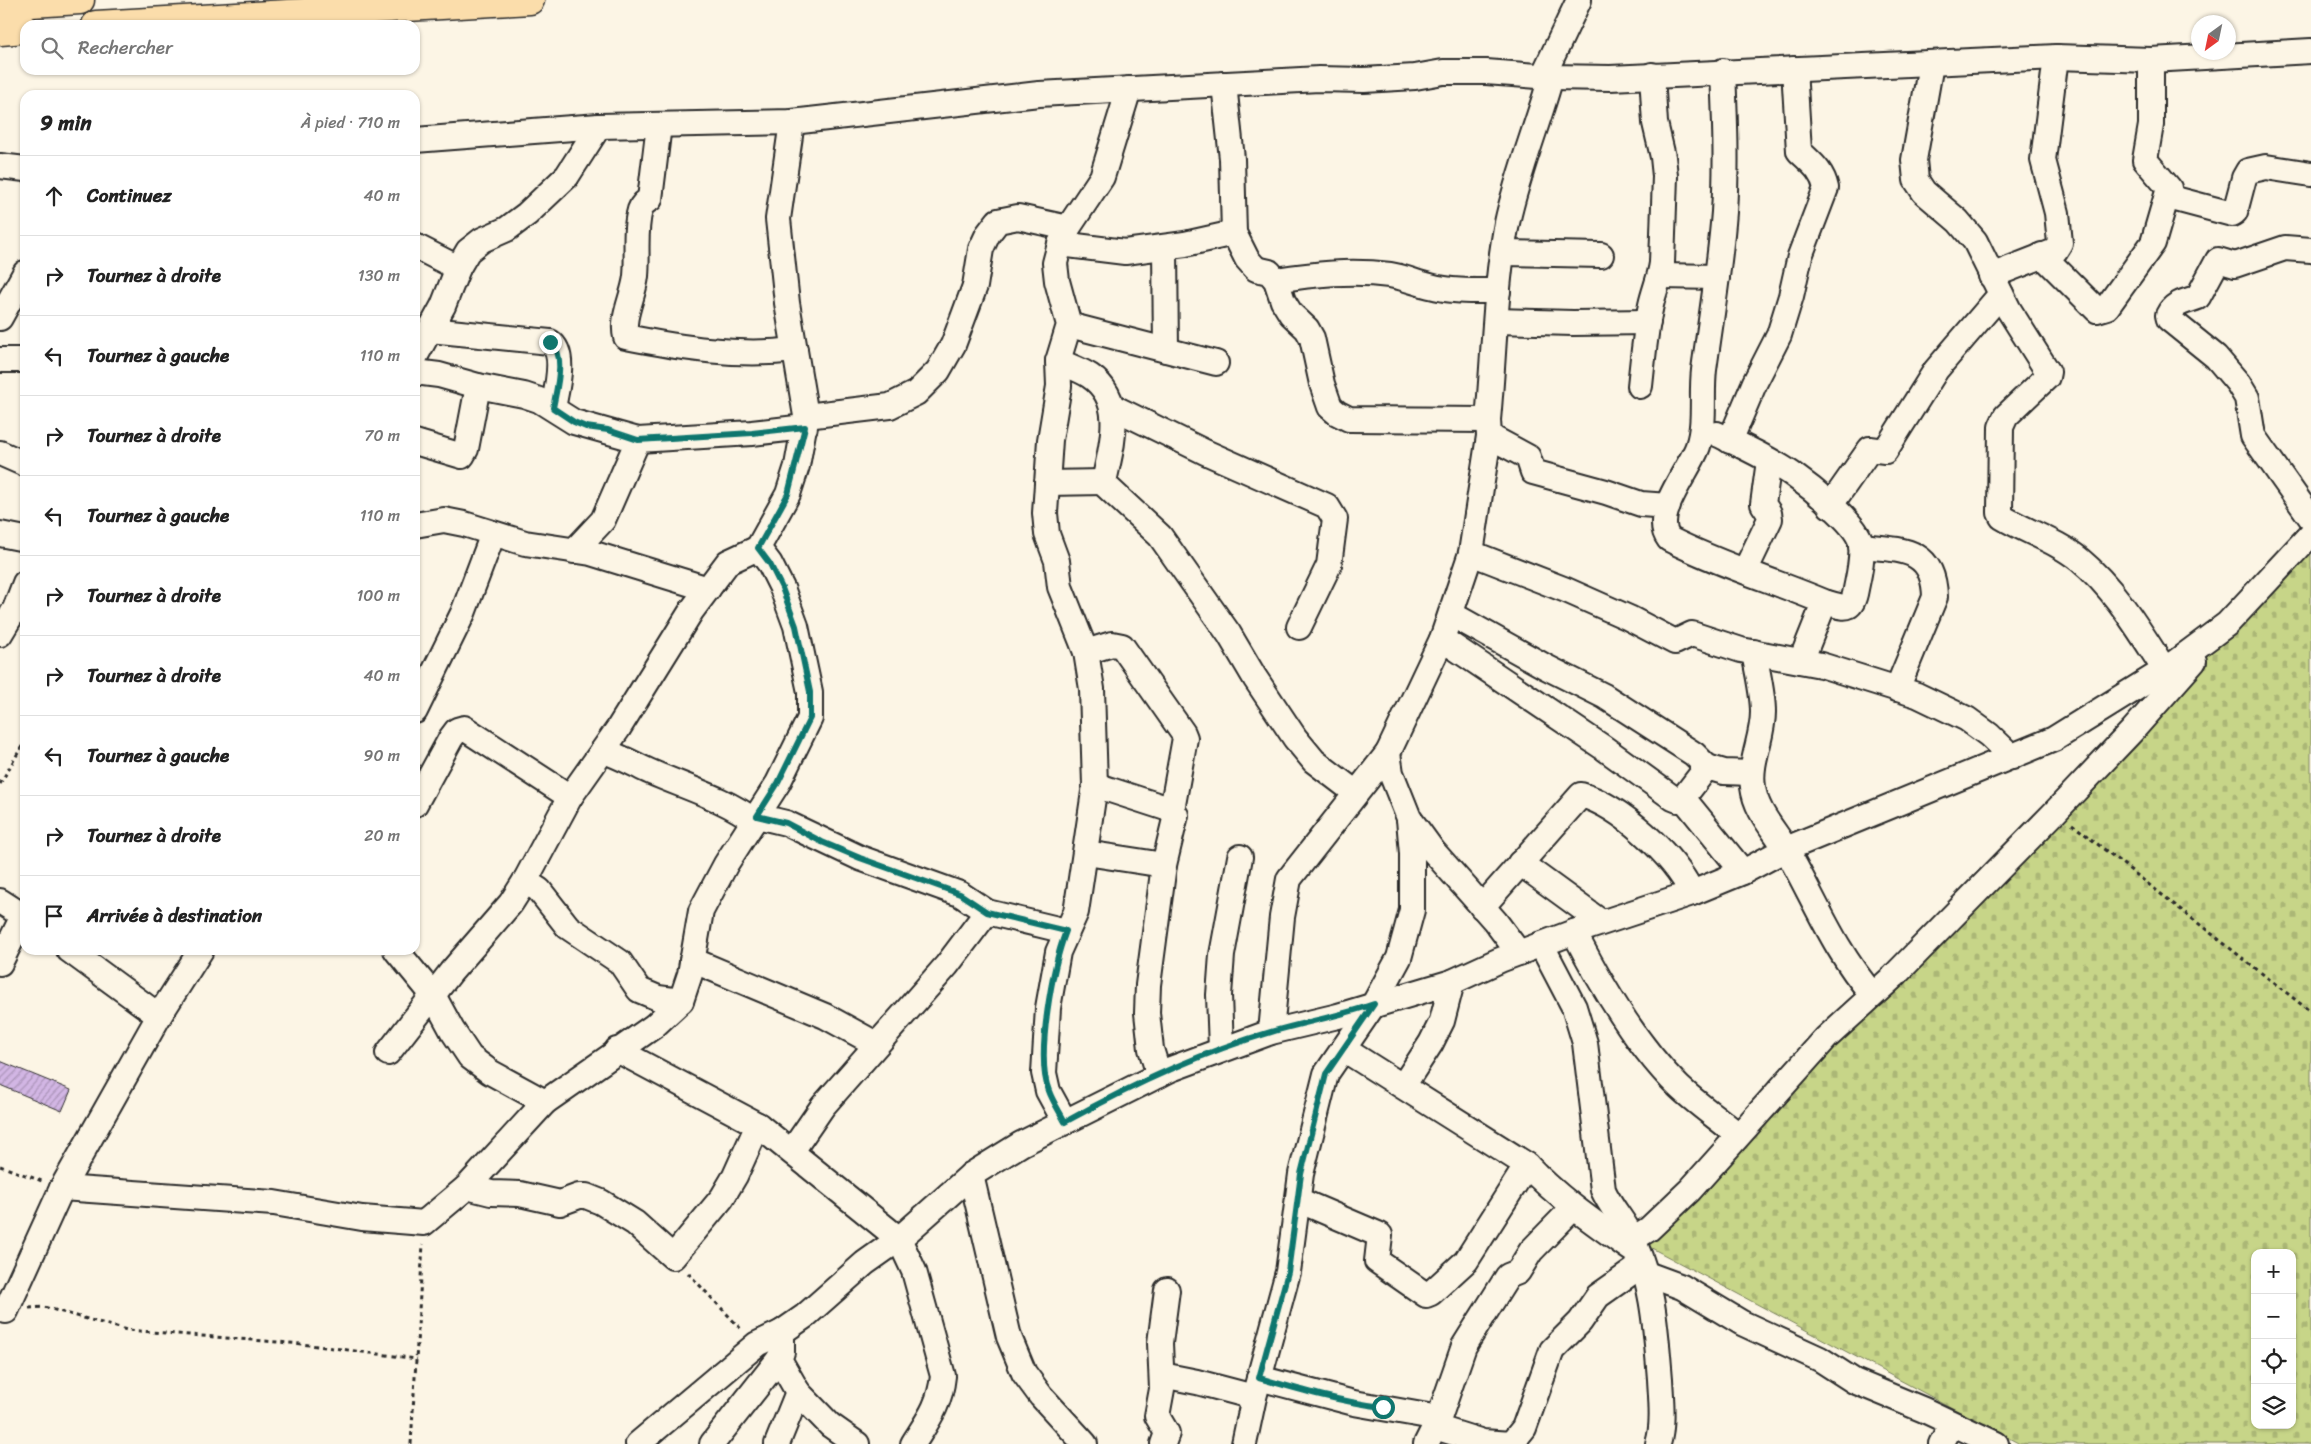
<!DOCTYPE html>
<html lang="fr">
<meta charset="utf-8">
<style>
body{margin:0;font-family:Sriracha,sans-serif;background:#f2f2f2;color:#222}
.controls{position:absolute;right:15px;bottom:15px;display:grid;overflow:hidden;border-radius:10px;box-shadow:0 1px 4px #0004}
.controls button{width:45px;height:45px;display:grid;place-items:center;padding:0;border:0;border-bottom:1px solid #e0e0e0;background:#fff;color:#222;font:25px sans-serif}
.compass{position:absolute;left:2191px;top:15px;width:45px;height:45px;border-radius:50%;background:#fff;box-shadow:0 1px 4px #0004;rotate:213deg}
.stop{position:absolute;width:15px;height:15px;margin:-11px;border:4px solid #0f766e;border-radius:50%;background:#fff}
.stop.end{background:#0f766e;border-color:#fff;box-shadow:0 1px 5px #0008}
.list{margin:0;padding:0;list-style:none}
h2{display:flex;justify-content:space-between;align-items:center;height:65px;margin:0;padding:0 20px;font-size:21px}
h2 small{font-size:16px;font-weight:400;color:#767676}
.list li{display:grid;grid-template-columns:32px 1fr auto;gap:15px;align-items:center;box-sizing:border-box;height:80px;padding:0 20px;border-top:1px solid #e0e0e0}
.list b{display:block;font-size:19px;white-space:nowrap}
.list em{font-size:16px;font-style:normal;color:#767676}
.icon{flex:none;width:28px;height:28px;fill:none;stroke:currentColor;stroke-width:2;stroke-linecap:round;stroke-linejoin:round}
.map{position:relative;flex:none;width:2311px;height:1444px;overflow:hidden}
.search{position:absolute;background:#fff;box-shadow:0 1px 4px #0004;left:20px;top:20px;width:400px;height:55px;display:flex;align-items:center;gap:12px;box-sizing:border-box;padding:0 18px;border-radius:15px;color:#767676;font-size:19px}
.panel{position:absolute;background:#fff;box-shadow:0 1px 4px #0004;left:20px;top:90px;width:400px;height:865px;border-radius:15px}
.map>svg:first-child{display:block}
</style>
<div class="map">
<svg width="2311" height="1444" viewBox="0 0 2311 1444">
<defs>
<pattern id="cemetery-stones" width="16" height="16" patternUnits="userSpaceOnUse" patternTransform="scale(1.25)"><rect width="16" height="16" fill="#c7d588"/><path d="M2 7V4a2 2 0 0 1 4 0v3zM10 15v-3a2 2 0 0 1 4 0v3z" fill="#abb776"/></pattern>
<pattern id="building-hatch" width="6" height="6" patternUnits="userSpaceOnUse" patternTransform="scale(1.25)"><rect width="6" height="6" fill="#d2b6e4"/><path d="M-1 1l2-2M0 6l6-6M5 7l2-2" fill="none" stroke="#ab94b9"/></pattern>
</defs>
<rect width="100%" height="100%" fill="#fcf5e5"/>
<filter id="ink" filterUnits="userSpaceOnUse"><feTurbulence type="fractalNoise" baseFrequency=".02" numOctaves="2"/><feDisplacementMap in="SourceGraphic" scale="10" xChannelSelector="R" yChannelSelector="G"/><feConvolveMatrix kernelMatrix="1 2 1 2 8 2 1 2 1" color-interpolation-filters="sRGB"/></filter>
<g filter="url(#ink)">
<!-- cemetery -->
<path fill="url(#cemetery-stones)" stroke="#79805a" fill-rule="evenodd" d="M2311,545V1444H2020L1644,1244ZM2255,1253H2292V1425H2255Z"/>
<!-- building -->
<polygon fill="url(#building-hatch)" stroke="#2b2b2b" points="0,1061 71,1090 62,1111 0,1085"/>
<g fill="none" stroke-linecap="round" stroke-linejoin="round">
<defs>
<g id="street">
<path d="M1931,64L1914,160L1916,180L1924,192L1958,221L1975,241L2009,310L2048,372L2047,377L2006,416L2001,427L2000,513L2002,517C2027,532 2057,541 2080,560C2116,590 2140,632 2165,670"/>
<path d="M1723,71C1725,118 1727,165 1724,212C1720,265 1711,318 1704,370C1701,395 1706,422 1698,446C1690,470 1650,515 1669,539C1720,565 1775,581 1827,603"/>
<polyline points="1543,76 1579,0"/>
<polyline points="1224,84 1232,159 1234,233 1247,259 1256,269 1269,272 1276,280 1283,301 1291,314 1307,329 1312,338 1322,384 1330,407 1337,413 1349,419 1488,420"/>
<path d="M659,125L650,199C645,202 642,204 640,210C634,231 638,254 636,276C634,296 621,317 626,337C681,348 738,357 795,350"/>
<polyline points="415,140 599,126 792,122 1039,94 1319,79 1364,80 1415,77 1443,72 1486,72 1551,77 1610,78 2056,57 2151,60 2311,51"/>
<polyline points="0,166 25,169"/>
<polyline points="2168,197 2232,214 2235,212 2244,178 2248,171 2266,167 2311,174"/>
<polyline points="1060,244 1125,252 1185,244 1234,233"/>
<polyline points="415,246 458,268"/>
<polyline points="1165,248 1166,350"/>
<path d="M2311,250L2285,248L2235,265L2218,260L2198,297C2186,302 2174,302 2168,315L2169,319L2216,357L2238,383L2247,398L2253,436L2311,518"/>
<polyline points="1503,253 1601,255"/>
<polyline points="2042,255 2097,310 2107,307 2153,243 2169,188 2145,160 2151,125 2151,60"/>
<polyline points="1661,276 1717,277"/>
<polyline points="1991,276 2055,251 2060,243 2057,213 2043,160 2056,57"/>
<path d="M1276,280C1314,274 1351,270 1390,275C1404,277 1416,283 1430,286C1452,292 1476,291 1498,291"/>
<polyline points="0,318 25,273"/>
<polyline points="1497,321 1573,323 1648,322"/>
<polyline points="1069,325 1216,363"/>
<path d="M430,330L550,342C567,353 556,391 553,408"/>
<polyline points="415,357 443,306 458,268 468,251 482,240 507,229 527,214 567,176 599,126"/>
<polyline points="0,360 25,360"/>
<path d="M1058,361C1069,366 1081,370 1090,376C1127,401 1111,447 1104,482L1105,485L1160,536L1229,634L1255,678L1295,738L1314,761L1356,793"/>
<polyline points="415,372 439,375 478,386 524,395 539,400 574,422 638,440 752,433 805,427"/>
<path d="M1640,386C1643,359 1645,332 1651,305C1654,291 1660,278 1662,263L1665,176L1663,157L1655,123L1652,75"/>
<polyline points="1113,407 1205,452 1327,506 1335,519 1329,565 1299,627"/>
<polyline points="806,416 890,406 916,393 938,371 953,345 975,286 981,249 988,234 998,221 1018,217 1068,228"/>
<path d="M1717,434C1742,446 1769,458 1792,474C1809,486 1857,523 1861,543C1863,558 1859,574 1856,589C1852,613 1845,607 1827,603L1823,606L1801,661"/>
<polyline points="1489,436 1528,457 1533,472 1606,492 1641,504 1668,506"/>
<path d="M1730,441L1755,382L1779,335L1791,296L1800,256L1826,188C1822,170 1811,163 1799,151L1794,69"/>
<polyline points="415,442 462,456 466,449 478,386"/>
<polyline points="0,453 25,464"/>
<polyline points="1047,483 1104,482"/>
<polyline points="1830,506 1870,449 1885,451 1936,370 2001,294"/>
<polyline points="415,525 444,520 464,524 525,543 591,553 708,589"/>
<polyline points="0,534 25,539"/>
<path d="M1861,546C1900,550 1934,547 1935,597L1897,689"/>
<polyline points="574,551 603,520 638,440"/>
<polyline points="1471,553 1566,590 1629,618 1675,642 1692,634 1741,650 1821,665 1917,695 1967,719 1989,735 2012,757"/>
<polyline points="1745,571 1770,519 1769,513 1763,504 1769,461"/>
<polyline points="1451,614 1546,667 1604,696 1694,754 1707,767"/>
<polyline points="0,634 15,609 25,583"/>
<polyline points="1442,639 1604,748 1673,798 1678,800 1683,798 1707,767 1724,772 1751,773"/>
<polyline points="1086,652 1112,644 1122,646 1183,733 1185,738 1172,810"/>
<path d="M1754,652C1757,671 1763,693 1763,712C1763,738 1749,762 1753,787C1756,812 1775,830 1787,851C1815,900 1834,950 1872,994"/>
<polyline points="415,711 463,613 493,534"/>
<path d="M603,751C617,755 628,761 642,768C675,784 726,798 754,821"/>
<polyline points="1095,785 1172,810 1176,815 1164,865 1148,985 1147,1013 1151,1049 1159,1075"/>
<polyline points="1683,798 1743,872"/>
<polyline points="415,804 451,738 457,730 464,728 570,797"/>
<polyline points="757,816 786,823 860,858 960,894 987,912 1066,931"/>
<polyline points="1086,853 1164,865"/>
<polyline points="1520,863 1601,922"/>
<polyline points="525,881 539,890 568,927 620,962 639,990 658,998 681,1001"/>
<polyline points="0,901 25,917"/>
<path d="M1482,907L1581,795C1621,806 1674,856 1692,893"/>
<path d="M1574,932C1600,983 1637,1046 1679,1087C1697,1104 1719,1119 1738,1135"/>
<path d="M1541,944L1574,1007L1585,1043L1603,1190C1611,1208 1624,1221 1631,1236C1653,1279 1656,1331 1660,1379C1661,1399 1664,1424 1658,1444"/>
<polyline points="69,950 159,1016"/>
<polyline points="396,950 433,995 452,1030 470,1057 490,1072 545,1102"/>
<path d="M1519,953L1495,921L1433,851L1409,818L1391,773L1388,753L1442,639L1471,553L1489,436L1488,420C1494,356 1495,285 1507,223C1517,175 1538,124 1551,77"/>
<polyline points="692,960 825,1016 876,1044"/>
<polyline points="0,963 23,916"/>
<polyline points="1271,1032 1282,917 1289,879 1388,753"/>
<polyline points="1221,1049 1219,995 1222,955 1240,857"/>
<path d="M617,1050L758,1125L899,1239L914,1271L943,1376C940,1405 928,1420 913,1444"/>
<path d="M1345,1050L1527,1165C1559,1199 1596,1224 1634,1251"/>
<polyline points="388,1053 451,972 511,903 525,881 570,797 618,729 692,610 728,562 758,548"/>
<polyline points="1403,1086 1431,1043 1442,1021 1452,982"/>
<polyline points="1065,1122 1048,1091 1044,1073 1048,1008 1058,952 1076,912 1095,785 1092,689 1086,652 1060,587 1057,561 1047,534 1045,513 1050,440 1059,386 1058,361 1069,325 1057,281 1055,263 1060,244 1068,228 1102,177 1129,89"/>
<polyline points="792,1151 823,1106 947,965 987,912"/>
<polyline points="971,1175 1009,1337 1024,1373 1041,1396 1085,1444"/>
<polyline points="467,1187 491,1193 520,1194 560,1203 579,1196 586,1196 601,1202 635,1223 673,1257 722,1198 735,1176 758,1125"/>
<polyline points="62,1188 274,1203 362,1218 424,1223 467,1187 545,1102 654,1026 681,1001 690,974 701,911 726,864 778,783 810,718 810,692 796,626 782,588 770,564 758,548 788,494 797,466 806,416 787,303 778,219 792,122"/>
<polyline points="1298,1200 1380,1235 1377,1261 1426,1295 1431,1293 1466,1261 1527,1165"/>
<polyline points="1631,1236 1641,1234 1649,1229 1690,1190 1826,1038 1894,976 2056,811 2132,731 2194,661"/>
<polyline points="1644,1273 1682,1287 1742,1323 1820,1359 1854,1381 1924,1410 1996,1444"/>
<polyline points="6,1311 62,1188 159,1016 201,950"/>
<polyline points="782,1332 782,1352 779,1359 798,1392 830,1425 857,1444"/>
<polyline points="1162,1375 1197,1382 1254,1397"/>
<polyline points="1259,1378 1354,1403 1439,1418"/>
<polyline points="1435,1427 1483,1442 1511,1444 1524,1428 1552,1350 1580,1322 1598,1296 1642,1265"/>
<polyline points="638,1444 757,1344 782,1332 805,1316 865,1263 899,1239 971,1175 1021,1144 1171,1069 1271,1032 1338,1016 1452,982 1500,960 1574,932 1692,893 1743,872 1786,849 2054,739 2165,670 2227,624 2311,534"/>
<polyline points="712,1444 779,1359"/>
<polyline points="777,1444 798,1392"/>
<polyline points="1163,1444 1167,1433 1157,1416 1162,1389 1160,1343 1167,1290"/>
<polyline points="1244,1444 1254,1397 1288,1272 1301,1174 1326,1074 1374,1004 1399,958 1412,910 1412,854 1409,819"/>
<polyline points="1426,1444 1439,1418 1464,1346 1508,1276 1518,1272 1531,1251 1573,1208"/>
<polyline points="1941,1444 1952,1424"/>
</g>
<g id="primary">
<polyline points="0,5 80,0"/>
<polyline points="96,25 530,0"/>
<polyline points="0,31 25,29"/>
</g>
</defs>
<!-- street casing -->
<use href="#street" stroke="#2b2b2b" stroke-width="28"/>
<!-- primary casing -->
<use href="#primary" stroke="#2b2b2b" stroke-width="31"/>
<!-- path -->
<g stroke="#2b2b2b" stroke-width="3" stroke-dasharray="4 4" stroke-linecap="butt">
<polyline points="0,784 25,741"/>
<polyline points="2072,824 2311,1012"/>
<polyline points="0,1166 42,1181"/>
<polyline points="688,1273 742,1330"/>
<polyline points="29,1308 44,1307 127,1330 302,1344 417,1359"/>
<polyline points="411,1444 423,1244"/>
</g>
<!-- street -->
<use href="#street" stroke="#fcf5e5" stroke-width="24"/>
<!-- primary -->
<use href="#primary" stroke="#fbddab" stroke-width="28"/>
</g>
</g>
<g fill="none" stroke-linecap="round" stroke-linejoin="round" filter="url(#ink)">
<!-- route -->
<path stroke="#0f766e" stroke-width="6" d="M550,342C567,353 556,391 553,408L574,422L586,427L608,430L638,440L752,433L805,427L788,494L758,548L770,564L782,588L796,626L810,692V718L778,783L757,816L786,823L822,842L860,858L960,894L987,912L1066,931C1053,965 1035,1057 1049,1091C1053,1102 1060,1112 1065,1122C1130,1086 1199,1053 1271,1032C1305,1022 1340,1016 1374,1004L1326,1074L1301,1174L1288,1272L1259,1378C1300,1390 1341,1402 1383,1407"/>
</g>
</svg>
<div class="controls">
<button>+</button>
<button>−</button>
<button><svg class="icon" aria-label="locate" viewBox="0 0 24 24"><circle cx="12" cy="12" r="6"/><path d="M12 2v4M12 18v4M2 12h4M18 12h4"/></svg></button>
<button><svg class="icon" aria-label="layers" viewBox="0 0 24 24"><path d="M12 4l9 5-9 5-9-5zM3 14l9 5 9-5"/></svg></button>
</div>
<svg class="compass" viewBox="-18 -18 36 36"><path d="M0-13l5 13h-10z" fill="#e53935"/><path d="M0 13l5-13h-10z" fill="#767676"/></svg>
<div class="stop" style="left:1383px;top:1407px"></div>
<div class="stop end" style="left:550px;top:342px"></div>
<div class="search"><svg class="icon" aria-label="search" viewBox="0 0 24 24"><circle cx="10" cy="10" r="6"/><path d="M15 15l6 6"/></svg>Rechercher</div>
<section class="panel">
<h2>9 min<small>À pied · 710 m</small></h2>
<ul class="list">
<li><svg class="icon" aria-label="ahead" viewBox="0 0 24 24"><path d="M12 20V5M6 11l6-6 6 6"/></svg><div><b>Continuez</b></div><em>40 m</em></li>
<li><svg class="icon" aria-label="right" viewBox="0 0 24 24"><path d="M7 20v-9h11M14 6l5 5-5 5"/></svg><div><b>Tournez à droite</b></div><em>130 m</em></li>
<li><svg class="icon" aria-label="left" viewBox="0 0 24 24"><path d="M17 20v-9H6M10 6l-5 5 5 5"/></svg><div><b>Tournez à gauche</b></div><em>110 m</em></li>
<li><svg class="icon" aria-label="right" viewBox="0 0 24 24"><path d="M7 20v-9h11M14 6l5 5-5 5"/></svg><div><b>Tournez à droite</b></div><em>70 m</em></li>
<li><svg class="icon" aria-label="left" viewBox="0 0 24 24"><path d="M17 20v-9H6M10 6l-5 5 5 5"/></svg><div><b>Tournez à gauche</b></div><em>110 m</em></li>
<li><svg class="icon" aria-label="right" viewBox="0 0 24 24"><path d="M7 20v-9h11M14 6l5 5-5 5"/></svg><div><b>Tournez à droite</b></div><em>100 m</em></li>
<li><svg class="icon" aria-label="right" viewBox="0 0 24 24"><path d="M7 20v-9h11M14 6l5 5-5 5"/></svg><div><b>Tournez à droite</b></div><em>40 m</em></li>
<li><svg class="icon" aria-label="left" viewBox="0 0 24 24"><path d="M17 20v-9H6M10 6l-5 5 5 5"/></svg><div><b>Tournez à gauche</b></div><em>90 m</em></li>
<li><svg class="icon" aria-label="right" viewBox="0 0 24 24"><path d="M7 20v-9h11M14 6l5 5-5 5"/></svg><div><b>Tournez à droite</b></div><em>20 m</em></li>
<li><svg class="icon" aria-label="arrive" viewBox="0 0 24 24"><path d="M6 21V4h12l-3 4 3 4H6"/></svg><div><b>Arrivée à destination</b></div></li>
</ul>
</section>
</div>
